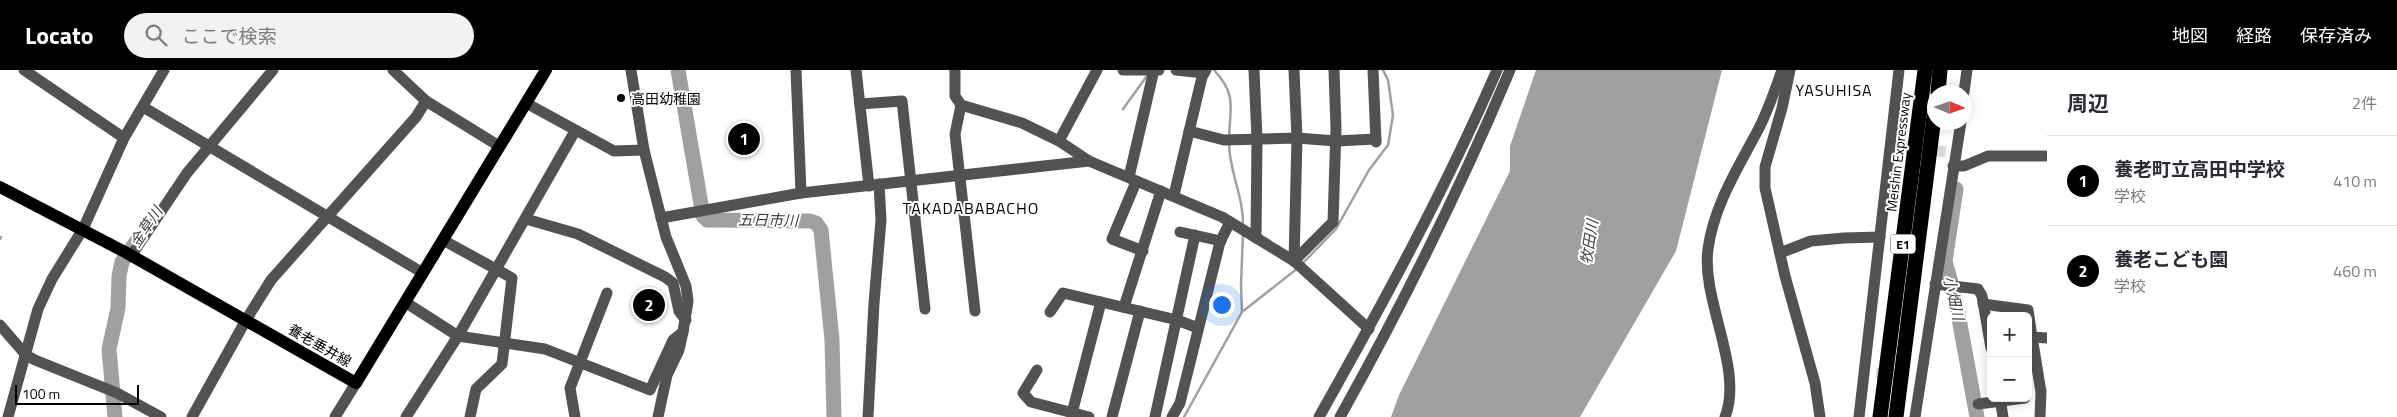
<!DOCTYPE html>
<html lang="ja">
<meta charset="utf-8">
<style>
body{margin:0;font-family:"Titillium Web","Noto Sans JP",sans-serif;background:#f2f2f3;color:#2b2b33}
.controls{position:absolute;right:15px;bottom:15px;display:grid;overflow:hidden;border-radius:8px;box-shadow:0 2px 12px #0003}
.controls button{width:45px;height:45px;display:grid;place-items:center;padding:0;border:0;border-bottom:1px solid #e1e1e2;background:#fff;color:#2b2b33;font:25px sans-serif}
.compass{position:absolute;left:1927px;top:15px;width:45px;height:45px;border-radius:50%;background:#fff;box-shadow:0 2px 12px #0003;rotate:92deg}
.scale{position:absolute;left:15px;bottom:12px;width:124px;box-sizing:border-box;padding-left:5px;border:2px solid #000;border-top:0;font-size:14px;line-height:18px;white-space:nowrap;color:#000;-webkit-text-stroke:4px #fff;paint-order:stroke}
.you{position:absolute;left:1221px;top:234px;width:18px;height:18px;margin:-12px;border:4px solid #fff;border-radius:50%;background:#1a73e8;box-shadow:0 0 0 8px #1a73e833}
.badge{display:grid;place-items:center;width:32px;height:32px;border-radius:50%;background:#000;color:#fff;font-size:16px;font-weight:700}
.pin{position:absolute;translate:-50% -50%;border:2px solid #fff;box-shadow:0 1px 5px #0006}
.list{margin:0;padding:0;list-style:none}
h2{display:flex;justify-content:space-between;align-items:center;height:65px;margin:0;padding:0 20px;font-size:21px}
h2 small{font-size:16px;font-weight:400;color:#7c7c81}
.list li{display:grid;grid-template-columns:32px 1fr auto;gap:15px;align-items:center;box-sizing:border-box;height:90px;padding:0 20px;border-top:1px solid #e1e1e2}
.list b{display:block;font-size:19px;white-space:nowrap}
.list p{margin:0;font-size:16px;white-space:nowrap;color:#7c7c81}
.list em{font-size:16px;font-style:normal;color:#7c7c81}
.icon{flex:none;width:28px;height:28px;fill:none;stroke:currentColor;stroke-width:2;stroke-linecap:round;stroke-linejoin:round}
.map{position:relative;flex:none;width:2047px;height:347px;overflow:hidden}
header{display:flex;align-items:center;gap:30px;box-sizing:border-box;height:70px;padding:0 25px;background:#000;color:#fff}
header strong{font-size:24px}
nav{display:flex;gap:28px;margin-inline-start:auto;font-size:18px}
.search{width:350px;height:45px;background:#f2f2f3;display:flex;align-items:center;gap:12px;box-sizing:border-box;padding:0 18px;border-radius:28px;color:#7c7c81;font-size:19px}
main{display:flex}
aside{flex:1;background:#fff}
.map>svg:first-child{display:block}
</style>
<header>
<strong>Locato</strong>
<div class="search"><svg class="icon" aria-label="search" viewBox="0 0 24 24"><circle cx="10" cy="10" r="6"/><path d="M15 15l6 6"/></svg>ここで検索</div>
<nav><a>地図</a><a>経路</a><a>保存済み</a></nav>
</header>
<main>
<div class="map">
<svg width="2047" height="347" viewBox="0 0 2047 347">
<rect width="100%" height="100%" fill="#fff"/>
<!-- water -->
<polygon fill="#a0a0a0" points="1536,0 1722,0 1676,181 1580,347 1391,347 1399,325 1510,101 1510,76"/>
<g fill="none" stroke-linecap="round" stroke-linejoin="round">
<!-- stream -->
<g stroke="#a0a0a0" stroke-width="2.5">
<path d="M1214,0C1237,25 1230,36 1229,68"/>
<polyline points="1123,39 1149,3"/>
<path d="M1229,73C1229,102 1244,127 1243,156"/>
<polyline points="0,169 1,167"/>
<polyline points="1302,194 1336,159 1369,100 1388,75 1393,45 1388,10 1383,0"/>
<polyline points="1242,242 1241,214 1243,164"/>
<polyline points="1184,347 1242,242 1298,198"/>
</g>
<!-- river -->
<g stroke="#a0a0a0" stroke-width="15">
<polyline points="678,0 703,146 707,150 810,151 816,153 821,160 832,270 834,347"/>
<polyline points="1956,119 1945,191 1955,227 1977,347"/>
<polyline points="115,347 109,279 118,238 119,206 122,192 136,172"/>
</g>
<!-- minor-tunnel -->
<g stroke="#d9d9d9" stroke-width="11" stroke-dasharray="11 5.5" stroke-linecap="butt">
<polyline points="1902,76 1946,82"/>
<polyline points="1876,303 1908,307"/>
</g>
<!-- minor -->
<g stroke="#525252" stroke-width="11">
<polyline points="24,0 124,68"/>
<polyline points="393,0 426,31 499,76"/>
<polyline points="631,0 644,80 666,167 686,216 688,231 683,262 679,280 667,305 658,347"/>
<polyline points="796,0 801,123"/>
<polyline points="856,0 869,116"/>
<polyline points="955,0 955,26 961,35 1022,53 1059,71 1089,91 1222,147 1294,191 1369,259"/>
<polyline points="1123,0 1159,0"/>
<polyline points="1176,0 1204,3"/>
<polyline points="1254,0 1257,69 1256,168"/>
<polyline points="1373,0 1376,72"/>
<polyline points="1790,0 1782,38 1765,97 1765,118 1785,206 1815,313 1820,347"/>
<polyline points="1964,22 1967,0"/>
<polyline points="526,33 614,81 644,80"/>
<polyline points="860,34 902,31 925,239"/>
<polyline points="961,35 955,64 975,241"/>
<polyline points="143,37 423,203"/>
<polyline points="1189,61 1224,70 1297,68 1336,71 1376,69"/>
<polyline points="1059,71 1097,0"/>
<polyline points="1953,96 1964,96 1988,86 2047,86"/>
<polyline points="1129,107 1154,0"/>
<polyline points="1136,112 1112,169 1143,181"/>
<polyline points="1174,125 1202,7 1206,0"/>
<polyline points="661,148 801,123 1089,91"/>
<polyline points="526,149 578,164 665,207 673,213 679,241 686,250"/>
<polyline points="1180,162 1221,171"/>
<polyline points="443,170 512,208 502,294 476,319 470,347"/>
<polyline points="1780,183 1811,171 1844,168 1880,167"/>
<polyline points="131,186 187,103 273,0"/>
<polyline points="1294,191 1333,152 1336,58 1334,0"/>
<polyline points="1294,191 1297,68 1294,0"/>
<polyline points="1935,214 1978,219 1982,226 1991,278"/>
<polyline points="405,232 458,266 545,279 650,320 673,270 683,262"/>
<polyline points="1983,234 2028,240 2032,267 2047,268"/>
<polyline points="1124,237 1161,121"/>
<polyline points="1050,242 1063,223 1177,250 1198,258"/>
<polyline points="0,255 26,285 35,290 117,323 161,347"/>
<polyline points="2032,267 2041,322 2040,347"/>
<polyline points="1037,300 1023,323 1031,332 1089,347"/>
<polyline points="2000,328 2003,347"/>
<polyline points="1978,334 2025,328"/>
<polyline points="1072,343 1101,232"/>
<polyline points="8,347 38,239 52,209 83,159 124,68 164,0"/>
<polyline points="192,347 246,250 271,210 416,47 426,31"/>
<polyline points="335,347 356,313"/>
<polyline points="406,347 458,266 575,61"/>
<polyline points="575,347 570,318 607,223"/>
<polyline points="868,347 874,233 881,150 879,114"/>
<polyline points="1112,347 1140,241"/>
<polyline points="1155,347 1195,165"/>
<polyline points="1172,347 1180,333 1220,172 1230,152"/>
<path d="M1319,347C1383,233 1445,120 1497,0"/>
<path d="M1340,347C1403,234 1460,119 1510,0"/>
<path d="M1725,347C1744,299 1701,230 1708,179C1714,135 1738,98 1758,60C1768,41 1775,20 1782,0"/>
<polyline points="1859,347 1899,0"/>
<polyline points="1915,347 1961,52"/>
</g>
<!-- major -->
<polyline stroke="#000" stroke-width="12" points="0,117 125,182 356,313 546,0"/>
<!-- highway -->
<g stroke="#000" stroke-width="15">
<polyline points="1938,22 1940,0"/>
<polyline points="1880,347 1925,0"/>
<polyline points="1896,347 1934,47"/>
</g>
</g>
<!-- markers -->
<circle fill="#000" stroke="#fff" stroke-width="2" cx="621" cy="28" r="5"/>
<g text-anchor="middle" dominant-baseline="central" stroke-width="4" stroke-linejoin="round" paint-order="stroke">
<!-- shield labels -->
<rect fill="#fff" stroke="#4c4c4c" stroke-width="1" x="1890.5" y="164.5" width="25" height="19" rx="4"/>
<g font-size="12" font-weight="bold" fill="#000">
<text x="1903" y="174">E1</text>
</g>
<!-- poi labels -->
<g font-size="14" fill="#000" stroke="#fff" text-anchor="start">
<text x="631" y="28">高田幼稚園</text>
</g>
<!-- street labels -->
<g font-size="14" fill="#000" stroke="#fff">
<text transform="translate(1898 82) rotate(-83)">Meishin Expressway</text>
<text transform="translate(320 275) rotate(30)">養老垂井線</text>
</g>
<!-- water labels -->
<g font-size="15" font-style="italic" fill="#414141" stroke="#fff">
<text transform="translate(768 150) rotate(1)">五日市川</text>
<text transform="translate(146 157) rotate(-56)">金草川</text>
<text transform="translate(1589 172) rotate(-81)">牧田川</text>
<text transform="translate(1954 228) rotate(77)">小畑川</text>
</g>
<!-- quarter labels -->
<g font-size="16" letter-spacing="1" fill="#000" stroke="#fff">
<text x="1834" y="20">YASUHISA</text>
<text x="971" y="138">TAKADABABACHO</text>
</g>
</g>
</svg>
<div class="controls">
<button>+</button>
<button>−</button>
</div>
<svg class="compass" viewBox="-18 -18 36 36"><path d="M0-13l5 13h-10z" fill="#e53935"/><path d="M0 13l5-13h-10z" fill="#7c7c81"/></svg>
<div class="scale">100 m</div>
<div class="you"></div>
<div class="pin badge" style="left:744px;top:69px">1</div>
<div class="pin badge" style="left:649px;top:235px">2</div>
</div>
<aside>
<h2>周辺<small>2件</small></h2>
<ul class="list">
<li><span class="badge">1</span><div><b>養老町立高田中学校</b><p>学校</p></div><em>410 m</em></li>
<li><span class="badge">2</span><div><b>養老こども園</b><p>学校</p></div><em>460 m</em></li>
</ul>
</aside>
</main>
